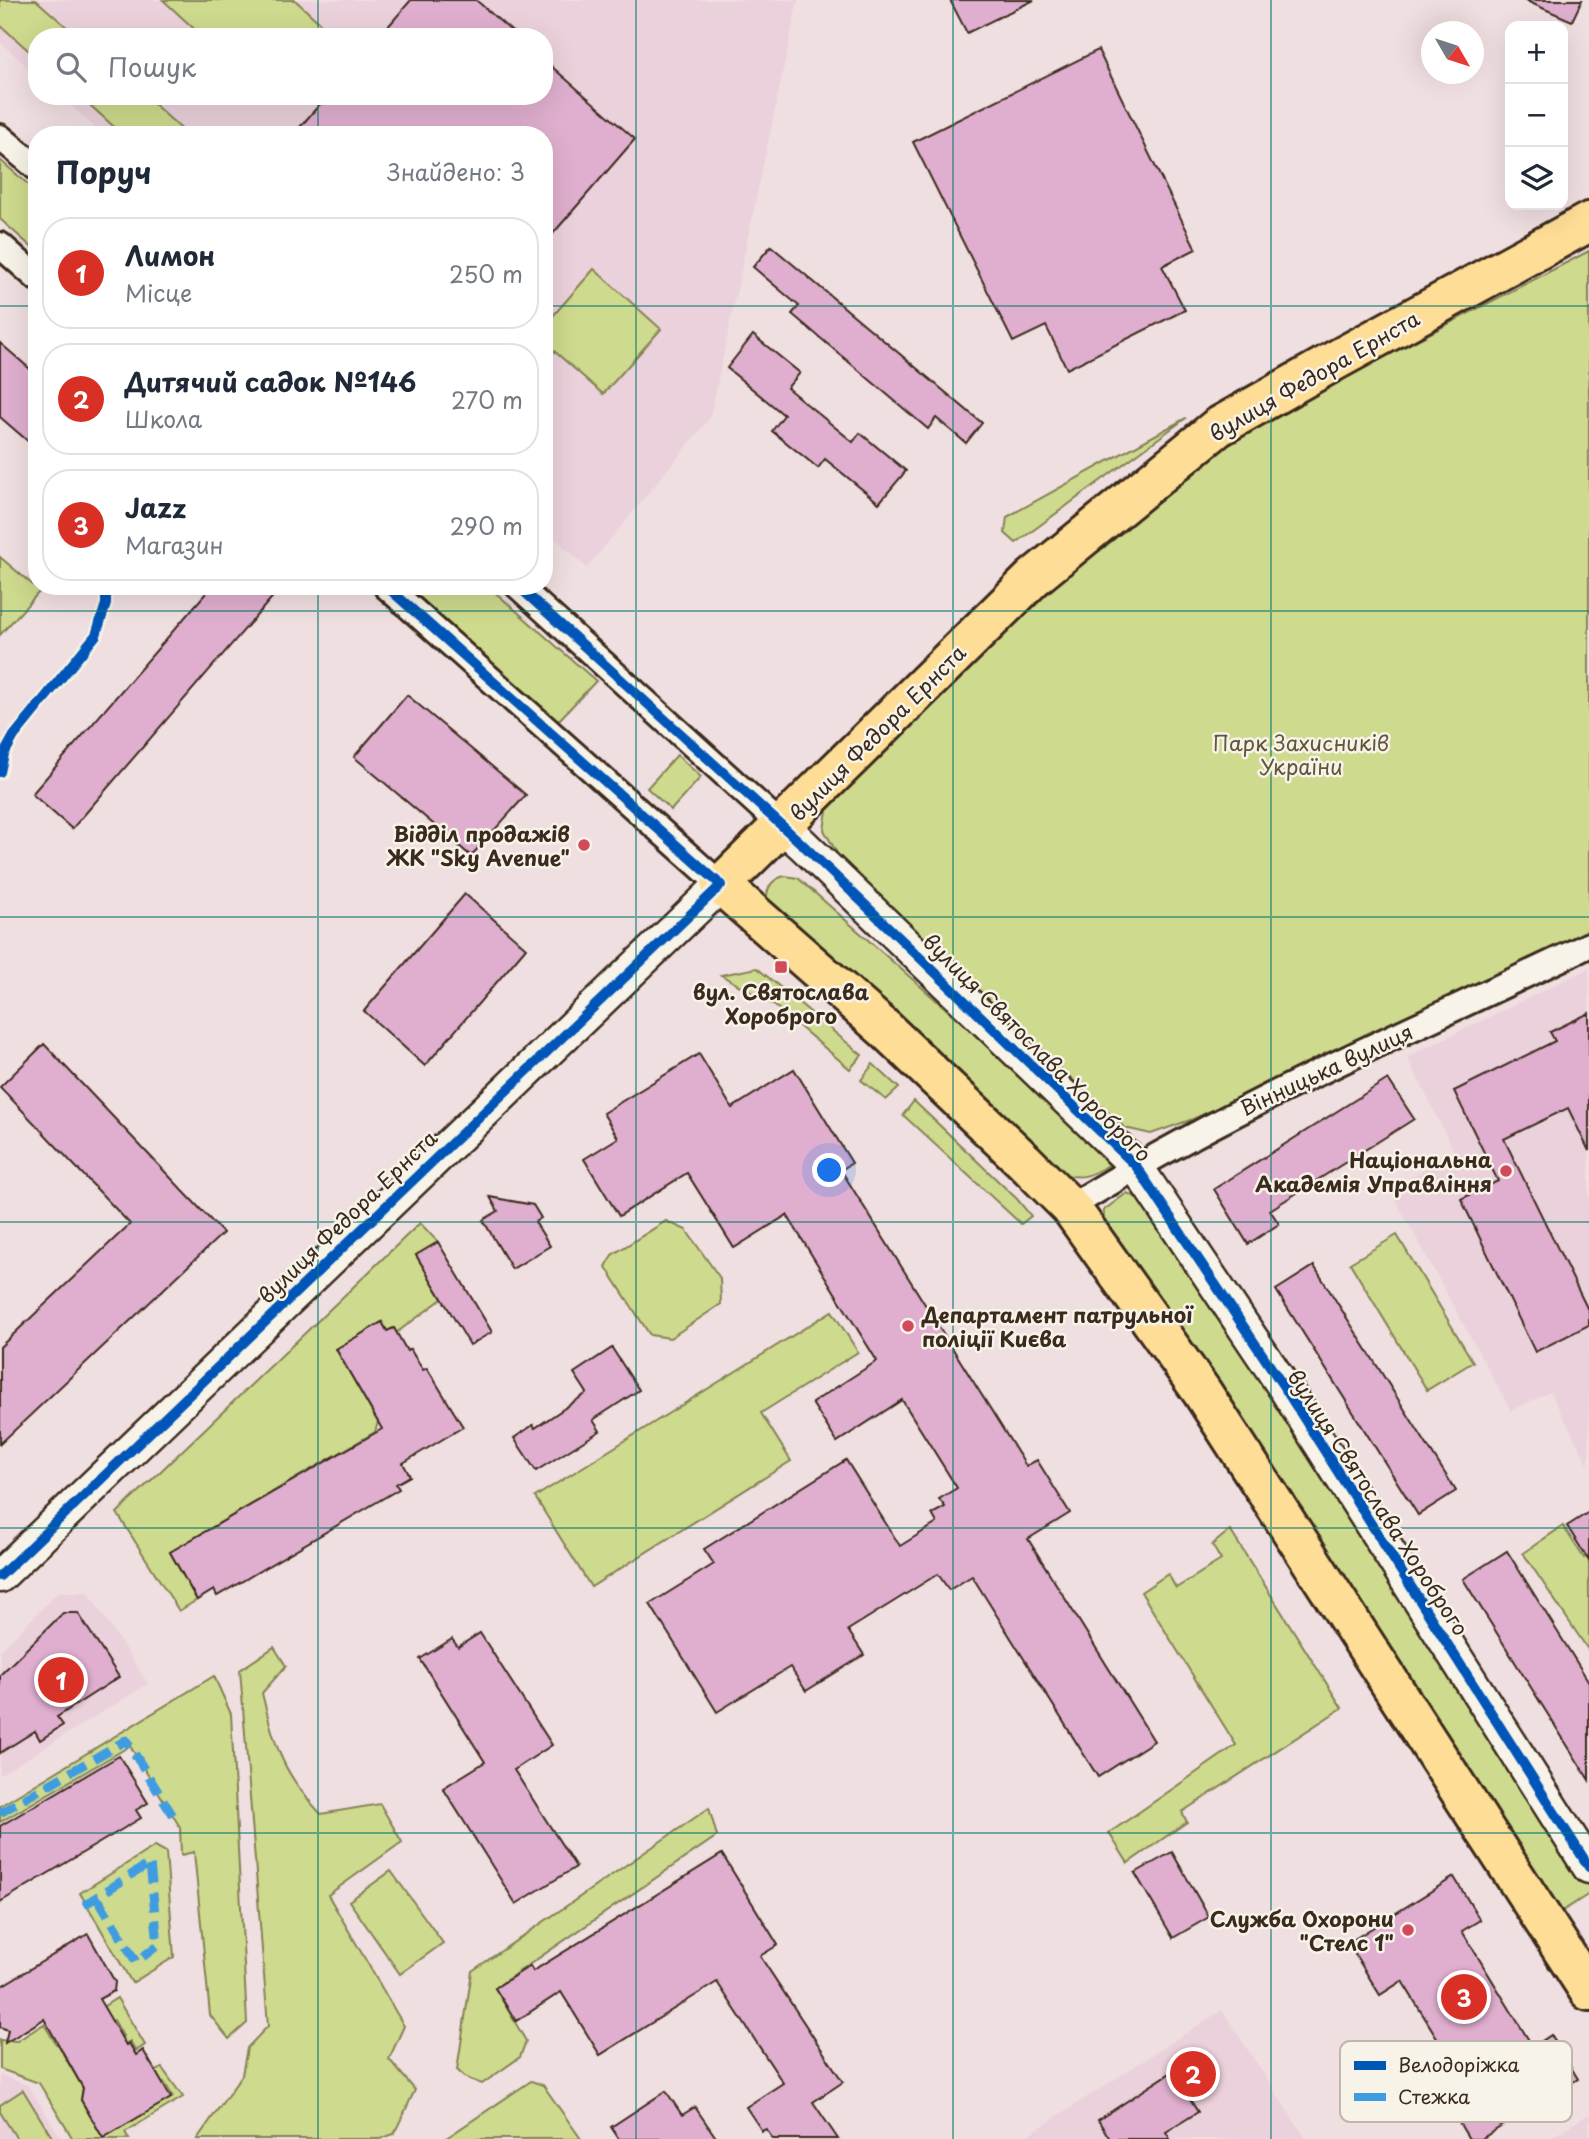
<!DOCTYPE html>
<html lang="uk">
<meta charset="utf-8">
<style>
body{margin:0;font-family:"Playpen Sans",sans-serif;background:#f6f6f7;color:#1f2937}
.controls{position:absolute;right:21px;top:21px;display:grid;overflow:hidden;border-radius:14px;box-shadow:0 7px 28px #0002}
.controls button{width:63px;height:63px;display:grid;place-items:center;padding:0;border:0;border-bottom:2px solid #e0e1e3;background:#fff;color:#1f2937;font:35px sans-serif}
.compass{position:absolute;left:1421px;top:21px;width:63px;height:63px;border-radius:50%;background:#fff;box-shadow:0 7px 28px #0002;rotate:129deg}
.you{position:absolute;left:830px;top:1171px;width:24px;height:24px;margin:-18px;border:5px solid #fff;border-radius:50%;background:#1a73e8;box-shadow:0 0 0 10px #1a73e833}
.badge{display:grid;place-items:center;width:46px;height:46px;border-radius:50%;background:#d93025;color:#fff;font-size:23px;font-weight:700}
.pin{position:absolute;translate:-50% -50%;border:4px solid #fff;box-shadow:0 2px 7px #0006}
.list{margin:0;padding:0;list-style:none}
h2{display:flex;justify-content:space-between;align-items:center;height:91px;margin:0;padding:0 28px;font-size:30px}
h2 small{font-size:23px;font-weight:400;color:#747a83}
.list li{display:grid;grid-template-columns:46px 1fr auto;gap:21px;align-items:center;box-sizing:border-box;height:112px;margin:0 14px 14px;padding:0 14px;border:2px solid #e0e1e3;border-radius:28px}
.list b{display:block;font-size:26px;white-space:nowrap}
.list p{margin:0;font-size:23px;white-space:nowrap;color:#747a83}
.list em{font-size:23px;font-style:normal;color:#747a83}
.icon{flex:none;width:38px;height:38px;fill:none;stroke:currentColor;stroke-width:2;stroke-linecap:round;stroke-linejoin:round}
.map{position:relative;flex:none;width:1589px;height:2139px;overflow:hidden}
.search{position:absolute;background:#fff;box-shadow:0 7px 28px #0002;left:28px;top:28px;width:525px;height:77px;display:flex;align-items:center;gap:18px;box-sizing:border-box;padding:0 24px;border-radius:28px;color:#747a83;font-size:26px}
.panel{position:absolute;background:#fff;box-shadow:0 7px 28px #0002;left:28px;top:126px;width:525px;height:469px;border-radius:28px}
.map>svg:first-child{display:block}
</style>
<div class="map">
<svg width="1589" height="2139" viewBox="0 0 1589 2139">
<rect width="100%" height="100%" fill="#f0dfe0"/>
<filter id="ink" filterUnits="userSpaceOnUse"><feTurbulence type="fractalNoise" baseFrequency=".0143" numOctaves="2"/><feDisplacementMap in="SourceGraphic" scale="14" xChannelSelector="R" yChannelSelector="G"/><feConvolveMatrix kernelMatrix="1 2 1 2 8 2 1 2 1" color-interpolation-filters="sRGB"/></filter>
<g filter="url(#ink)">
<!-- built -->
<g fill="#ebd1db">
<polygon points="0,0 798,0 710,418 587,568 544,528 544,135 103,135 60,96 544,96 544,37 37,37 37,75 0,42"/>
<polygon points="1589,968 1589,1466 1550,1392 1511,1411 1390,1190 1454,1151 1407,1057"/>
<polygon points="58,1592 88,1592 148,1684 0,1775 0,1651"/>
<polygon points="1222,2010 1306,2139 1022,2139"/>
<polygon points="0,2075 28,2085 62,2139 0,2139"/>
<polygon points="1589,2114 1589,2139 1549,2139"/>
</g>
<!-- green -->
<g fill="#ceda8d" stroke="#848256" stroke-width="2">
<polygon points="0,0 36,0 78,37 37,37 37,58 0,25"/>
<polygon points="163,0 295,0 335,37 203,37"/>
<polygon points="80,96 145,96 188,135 123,135"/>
<polygon points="0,160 37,192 37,252 0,219"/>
<polygon points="1589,251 1589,937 1193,1119 1151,1134 1125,1128 847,871 824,830 828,804 1017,618 1156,499 1235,439 1340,380"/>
<polygon points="594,269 661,329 603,394 544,342 544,326"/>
<polygon points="1186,418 1016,543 1005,533 1007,517"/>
<polygon points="0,557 40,591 0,635"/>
<polygon points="407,586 488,586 596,681 557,722"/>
<polygon points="677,755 701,777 671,810 647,788"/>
<path d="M785,876L798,878L971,1031L1088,1140L1109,1165C1089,1176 1081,1181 1059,1172L767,901C766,887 772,879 785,876Z"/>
<polygon points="757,968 862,1055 850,1069 775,1006 721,975"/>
<polygon points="873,1064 899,1088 886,1100 861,1080"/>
<polygon points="914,1101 1017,1199 1031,1216 1021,1224 903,1115"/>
<polygon points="1127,1193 1144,1201 1276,1392 1589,1884 1589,1894 1556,1915 1103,1227 1104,1210"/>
<polygon points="666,1221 686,1230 720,1278 721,1304 670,1338 650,1335 606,1267 612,1255"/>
<polygon points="420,1223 438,1242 416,1255 442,1299 396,1333 393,1328 387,1331 382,1322 336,1349 378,1422 375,1432 170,1552 197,1600 179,1611 117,1513"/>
<polygon points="1397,1235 1473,1362 1427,1390 1350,1263"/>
<polygon points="832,1311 858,1352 761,1413 791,1461 591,1587 535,1497"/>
<polygon points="1563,1526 1584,1558 1589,1555 1589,1651 1523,1553"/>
<polygon points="1230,1530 1342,1708 1182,1812 1187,1822 1128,1863 1109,1833 1236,1745 1141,1592 1168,1574 1176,1588 1221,1560 1212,1545"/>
<path d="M274,1647L286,1666L262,1693C275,1746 282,1773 321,1814L380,1804L402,1842L328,1895L404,2026L389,2059L415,2090L394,2134L380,2139H197L242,2075L247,2048L268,2026L240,1670Z"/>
<polygon points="214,1676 231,1714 247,2023 229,2039 210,2015 194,1852 181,1855 180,1827 130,1746 0,1822 0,1806"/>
<polygon points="709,1808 717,1836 495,1988 526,2041 520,2057 482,2084 466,2078 457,2070 472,1971"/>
<polygon points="155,1846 166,1852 174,1957 132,1983 80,1893"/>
<polygon points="391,1871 443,1943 400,1974 349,1901"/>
<polygon points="117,1998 145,2045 136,2051 130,2041 123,2045 119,2038 123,2036 114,2020 104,2025 96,2011"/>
<polygon points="44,2024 56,2044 62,2046 63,2054 83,2088 81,2100 103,2138 173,2097 164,2082 160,2084 153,2073 162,2068 183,2097 125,2132 129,2139 73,2139 39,2083 0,2069 0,2040 17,2041"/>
<polygon points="531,2081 543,2085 581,2139 445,2139"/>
<polygon points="23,2090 53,2139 17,2139 0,2112 0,2105"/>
</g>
<!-- building -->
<g fill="#e0afcf" stroke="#3b2a1e" stroke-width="2">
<polygon points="411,0 476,0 518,37 379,37"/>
<polygon points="950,0 1034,0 967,33"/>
<polygon points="1524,0 1582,0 1572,21"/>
<polygon points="1098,50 1196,249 1162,266 1185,310 1067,369 1046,326 1013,342 913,142"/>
<polygon points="544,60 635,139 544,244 544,135 293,135 327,96 544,96"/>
<polygon points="771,246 982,423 966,443 936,418 928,429 792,314 799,306 753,267"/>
<polygon points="753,335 800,373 787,388 853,442 860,433 906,471 879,503 825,459 818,468 772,431 784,415 727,368"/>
<polygon points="0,343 37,375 37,449 0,417"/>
<polygon points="212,586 282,586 72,829 32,794"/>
<polygon points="407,695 526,795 471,856 354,757"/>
<polygon points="465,894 526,948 425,1066 364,1011"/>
<polygon points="1589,1013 1589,1151 1568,1108 1504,1139 1589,1312 1589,1325 1535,1352 1461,1199 1498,1181 1454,1091 1555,1041 1550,1032"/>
<polygon points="44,1044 223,1233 0,1444 0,1347 130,1224 0,1087"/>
<polygon points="699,1054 732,1108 794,1069 852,1163 841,1170 1026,1466 1037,1460 1070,1513 1028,1539 1154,1741 1098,1777 972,1576 949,1590 938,1574 848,1630 864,1655 806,1691 790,1667 717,1712 650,1604 714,1564 704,1549 846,1460 900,1546 937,1523 932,1514 945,1507 939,1499 957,1488 902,1400 837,1442 812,1403 877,1361 787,1215 734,1248 687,1173 619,1216 584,1159 618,1138 603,1113"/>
<polygon points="1388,1079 1414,1119 1270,1210 1279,1224 1248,1244 1214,1189"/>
<polygon points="490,1197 533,1205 541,1218 535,1222 550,1246 512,1269 483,1220 498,1211"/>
<polygon points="438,1242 492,1332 470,1345 416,1255"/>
<polygon points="1314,1266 1456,1491 1418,1515 1276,1290"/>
<polygon points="382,1322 387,1331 394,1328 407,1351 410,1349 423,1370 427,1368 463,1427 403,1463 410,1476 396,1484 399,1489 217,1596 214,1590 197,1600 170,1552 382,1429 336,1349"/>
<polygon points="612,1348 639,1390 593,1420 600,1431 536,1471 514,1438 533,1425 535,1428 587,1393 574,1373"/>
<polygon points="1589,1512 1589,1561 1567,1526"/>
<polygon points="1507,1551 1589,1682 1589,1780 1463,1579"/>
<polygon points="63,1613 78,1613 119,1677 57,1717 63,1725 40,1740 35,1731 0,1753 0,1675"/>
<polygon points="480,1633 552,1745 514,1770 576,1867 516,1904 443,1788 485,1762 420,1659 452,1639 458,1647"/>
<polygon points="119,1756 148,1803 136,1810 141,1818 0,1902 0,1826"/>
<polygon points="1172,1852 1209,1917 1173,1938 1135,1873"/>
<polygon points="722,1854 778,1945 760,1956 843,2082 813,2102 838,2139 773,2139 766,2129 762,2131 746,2107 783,2083 717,1982 600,2055 561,1992 516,2021 495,1988 530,1966 533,1971"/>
<polygon points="1454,1877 1480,1920 1462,1931 1533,2047 1551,2035 1578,2079 1481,2139 1469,2139 1440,2091 1462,2078 1402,1981 1380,1995 1348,1943"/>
<polygon points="88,1934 115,1982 114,1991 99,1999 126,2045 129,2043 136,2055 143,2050 171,2098 103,2138 81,2100 83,2088 44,2019 5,2043 8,2030 0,2027 0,1987"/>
<polygon points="1172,2072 1198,2112 1166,2132 1170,2139 1110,2139 1098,2120"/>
<polygon points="666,2091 682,2115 695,2107 717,2139 619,2139 611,2127"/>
</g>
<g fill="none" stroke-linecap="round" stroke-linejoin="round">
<defs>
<g id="minor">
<polyline points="0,137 37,168"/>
<polyline points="0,245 37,278"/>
<polyline points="386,586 721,885"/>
<polyline points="518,586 782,826"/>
<path d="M1070,1207C1235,1104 1414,1029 1589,945"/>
</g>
<g id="tertiary">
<polyline points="782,826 802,844 1136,1166 1286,1390 1589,1867"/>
<polyline points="0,1576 721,885"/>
</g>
<polyline id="primary" points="1589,222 1336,360 1218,427 1033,578 721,885 885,1029 1024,1161 1070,1207 1202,1392 1589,1991"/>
</defs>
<!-- minor casing -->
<use href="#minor" stroke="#3b2a1e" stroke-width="30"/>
<!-- tertiary casing -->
<use href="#tertiary" stroke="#3b2a1e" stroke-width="37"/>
<!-- primary casing -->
<use href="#primary" stroke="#3b2a1e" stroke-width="44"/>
<!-- minor -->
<use href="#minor" stroke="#f7f3e8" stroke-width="24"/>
<!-- tertiary -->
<use href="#tertiary" stroke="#f7f3e8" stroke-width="32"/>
<!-- primary -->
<use href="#primary" stroke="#fedd96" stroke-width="38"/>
<!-- quiet -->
<g stroke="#3f9ce0" stroke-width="9" stroke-dasharray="18 9" stroke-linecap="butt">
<polyline points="0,1813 126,1740 173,1816"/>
<polyline points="84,1905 150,1863 158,1945 136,1962 97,1897"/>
</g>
<defs>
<g id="cycleway">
<polyline points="518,586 802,844 1136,1166 1286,1390 1589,1867"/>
<polyline points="0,772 4,754 14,736 96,635 106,604 106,586"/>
<polyline points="0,1576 721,885 386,586"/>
</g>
</defs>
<!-- cycleway casing -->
<use href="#cycleway" stroke="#f7f3e8" stroke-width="15"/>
<!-- cycleway -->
<use href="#cycleway" stroke="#0057b8" stroke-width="10"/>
</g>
</g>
<!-- grid -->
<path fill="none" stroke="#0f766e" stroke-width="2" stroke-opacity="0.55" d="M318,0V37M636,0V2139M953,0V2139M1271,0V2139M318,96V135M0,306H37M544,306H1589M318,586V2139M0,611H1589M0,917H1589M0,1222H1589M0,1528H1589M0,1833H1589"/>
<!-- markers -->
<g fill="#d1495b" stroke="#f7f3e8" stroke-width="2.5">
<circle cx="584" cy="845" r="7"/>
<rect x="774" y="960" width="14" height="14" rx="3.5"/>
<circle cx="1506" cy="1171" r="7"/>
<circle cx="908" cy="1326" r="7"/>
<circle cx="1408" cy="1930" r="7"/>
</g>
<g text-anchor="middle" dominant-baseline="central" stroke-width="5" stroke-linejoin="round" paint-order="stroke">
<!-- street labels -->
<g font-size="21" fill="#3b2a1e" stroke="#f7f3e8">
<text transform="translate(1314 375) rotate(-30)">вулиця Федора Ернста</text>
<text transform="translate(877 732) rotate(-45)">вулиця Федора Ернста</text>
<text transform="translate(1038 1047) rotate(45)">вулиця Святослава Хороброго</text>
<text transform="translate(1326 1069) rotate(-25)">Вінницька вулиця</text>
<text transform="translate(347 1216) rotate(-44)">вулиця Федора Ернста</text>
<text transform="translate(1379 1502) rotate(57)">вулиця Святослава Хороброго</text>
</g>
<!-- park labels -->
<g font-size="21" fill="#60563a" stroke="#f7f3e8">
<text x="1301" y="742">Парк Захисників<tspan x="1301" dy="24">України</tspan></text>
</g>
<!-- poi labels -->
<g font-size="21" font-weight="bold" fill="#3b2a1e" stroke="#f7f3e8" text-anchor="end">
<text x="570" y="833">Відділ продажів<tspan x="570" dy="24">ЖК "Sky Avenue"</tspan></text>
<text x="781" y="991" text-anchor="middle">вул. Святослава<tspan x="781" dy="24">Хороброго</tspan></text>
<text x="1492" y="1159">Національна<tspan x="1492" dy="24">Академія Управління</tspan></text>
<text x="922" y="1314" text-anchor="start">Департамент патрульної<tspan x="922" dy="24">поліції Києва</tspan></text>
<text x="1394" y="1918">Служба Охорони<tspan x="1394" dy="24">"Стелс 1"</tspan></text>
</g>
</g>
<!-- legend -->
<rect x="1340" y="2041" width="232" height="81" rx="10" fill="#f7f3e8" stroke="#bfb7ab" stroke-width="2"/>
<rect x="1354" y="2061" width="32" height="9" fill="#0057b8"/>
<rect x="1354" y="2093" width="32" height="8" fill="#3f9ce0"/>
<g font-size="19" fill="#3b2a1e">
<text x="1398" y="2072">Велодоріжка</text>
<text x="1398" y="2104">Стежка</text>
</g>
</svg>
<div class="controls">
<button>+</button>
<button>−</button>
<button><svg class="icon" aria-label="layers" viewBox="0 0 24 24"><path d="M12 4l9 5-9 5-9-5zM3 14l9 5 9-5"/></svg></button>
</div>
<svg class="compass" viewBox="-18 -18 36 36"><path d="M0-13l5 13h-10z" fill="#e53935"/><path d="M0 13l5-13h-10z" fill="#747a83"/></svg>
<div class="you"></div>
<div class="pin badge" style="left:61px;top:1680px">1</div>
<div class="pin badge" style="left:1193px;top:2074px">2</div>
<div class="pin badge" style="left:1464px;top:1997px">3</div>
<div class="search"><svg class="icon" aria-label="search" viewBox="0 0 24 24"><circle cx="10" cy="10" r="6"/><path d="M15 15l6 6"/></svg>Пошук</div>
<section class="panel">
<h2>Поруч<small>Знайдено: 3</small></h2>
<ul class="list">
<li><span class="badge">1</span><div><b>Лимон</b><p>Місце</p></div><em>250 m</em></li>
<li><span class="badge">2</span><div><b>Дитячий садок №146</b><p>Школа</p></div><em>270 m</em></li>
<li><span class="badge">3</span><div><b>Jazz</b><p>Магазин</p></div><em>290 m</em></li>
</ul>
</section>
</div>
